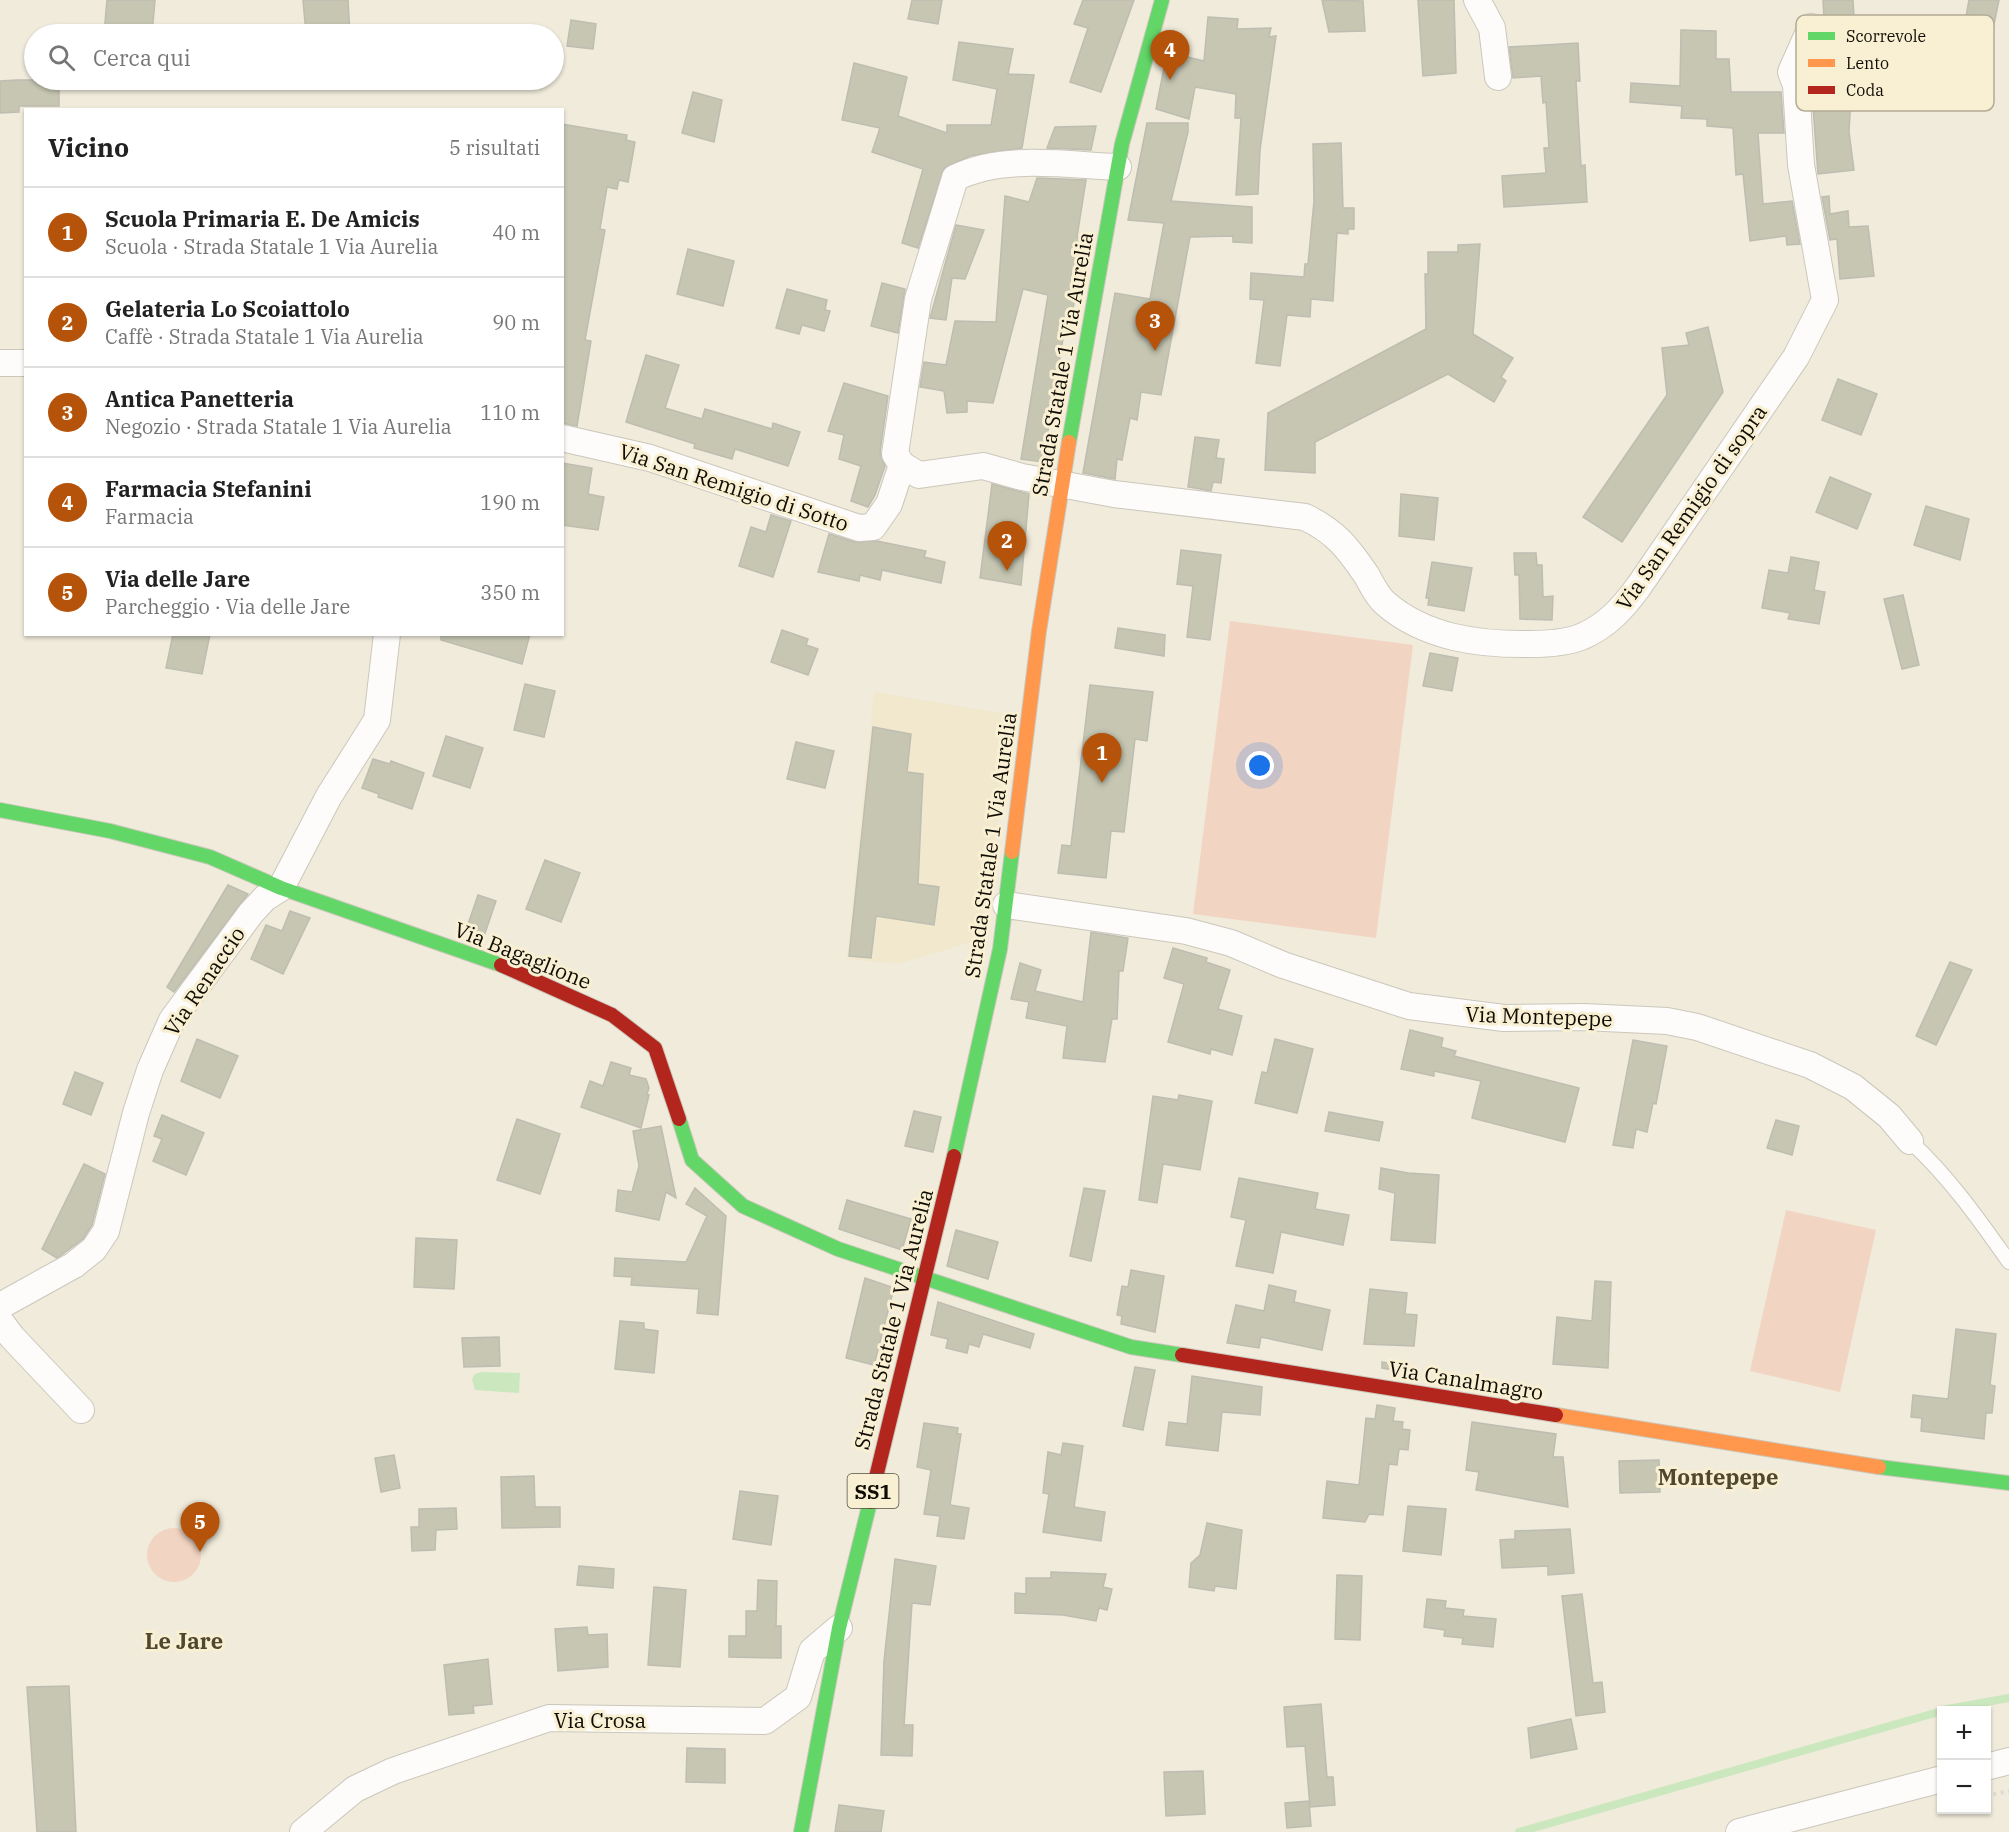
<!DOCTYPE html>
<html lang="it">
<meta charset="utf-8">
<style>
body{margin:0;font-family:"IBM Plex Serif",serif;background:#f2f2f2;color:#222}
.controls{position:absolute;right:18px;bottom:18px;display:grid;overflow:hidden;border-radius:0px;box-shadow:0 2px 4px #0004}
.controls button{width:54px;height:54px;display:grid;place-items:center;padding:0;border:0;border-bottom:2px solid #e0e0e0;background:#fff;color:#222;font:30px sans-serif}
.you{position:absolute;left:1260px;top:766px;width:21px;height:21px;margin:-15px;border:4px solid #fff;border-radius:50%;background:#1a73e8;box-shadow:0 0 0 9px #1a73e833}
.badge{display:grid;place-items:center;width:39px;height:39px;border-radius:50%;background:#b45309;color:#fff;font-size:20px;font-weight:700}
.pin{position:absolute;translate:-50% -50px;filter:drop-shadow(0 2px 3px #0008)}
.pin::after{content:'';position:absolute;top:32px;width:21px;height:18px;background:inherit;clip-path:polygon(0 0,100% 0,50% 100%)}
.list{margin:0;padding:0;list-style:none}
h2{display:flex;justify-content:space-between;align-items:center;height:78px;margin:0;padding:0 24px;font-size:26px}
h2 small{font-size:20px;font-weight:400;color:#767676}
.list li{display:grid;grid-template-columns:39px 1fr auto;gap:18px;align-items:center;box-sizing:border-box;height:90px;padding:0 24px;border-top:2px solid #e0e0e0}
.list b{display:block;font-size:22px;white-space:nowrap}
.list p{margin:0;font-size:20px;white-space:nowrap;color:#767676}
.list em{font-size:20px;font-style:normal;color:#767676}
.icon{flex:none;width:33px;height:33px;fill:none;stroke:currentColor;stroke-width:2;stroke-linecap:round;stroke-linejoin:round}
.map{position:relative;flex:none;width:2009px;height:1832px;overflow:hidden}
.search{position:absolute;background:#fff;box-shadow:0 2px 4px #0004;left:24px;top:24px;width:540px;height:66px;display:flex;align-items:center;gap:15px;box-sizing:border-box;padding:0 21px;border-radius:33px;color:#767676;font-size:22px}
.panel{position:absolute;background:#fff;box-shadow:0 2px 4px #0004;left:24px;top:108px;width:540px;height:528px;border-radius:0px}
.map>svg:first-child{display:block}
</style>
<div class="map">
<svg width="2009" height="1832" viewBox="0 0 2009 1832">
<rect width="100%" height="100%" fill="#f0ebdb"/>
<!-- built -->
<polygon fill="#f1e8cd" points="874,692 1012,715 982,939 897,964 847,959"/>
<!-- green -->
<g fill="#f2d4c2">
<polygon points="1230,621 1413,645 1376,938 1193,914"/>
<polygon points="1786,1210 1876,1230 1840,1392 1750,1371"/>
<circle cx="174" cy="1555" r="27"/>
</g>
<!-- water -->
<polygon fill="#cae7be" points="481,1372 520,1373 519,1393 475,1390 472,1379 475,1374"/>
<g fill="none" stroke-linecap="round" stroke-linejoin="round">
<!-- stream -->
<g stroke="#cae7be" stroke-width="8">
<polyline points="1942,1710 2009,1698"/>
<polyline points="1519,1832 1942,1711"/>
</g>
</g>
<!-- building -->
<g fill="#c6c6b3" stroke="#bebdb1" stroke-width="1.5">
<polygon points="107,0 155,0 152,34 104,34"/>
<polygon points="303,0 348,0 350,34 306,34"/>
<polygon points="912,0 942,0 938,24 908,19"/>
<polygon points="1083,0 1134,0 1101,92 1070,82 1088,28 1074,24"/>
<polygon points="1322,0 1363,1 1365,31 1329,32"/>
<polygon points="1418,0 1454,0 1456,73 1423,76"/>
<polygon points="1823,0 1853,0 1855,34 1825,35"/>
<polygon points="1969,0 1999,0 1990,44 1962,39"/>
<polygon points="1208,17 1238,19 1237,29 1271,28 1269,37 1276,36 1260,150 1258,194 1236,195 1241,118 1235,118 1236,94 1195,87 1189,119 1156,109 1167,52 1204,61"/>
<polygon points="571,20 596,24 593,49 567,46"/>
<polygon points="1681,30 1716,31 1716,59 1729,59 1731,92 1781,92 1784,133 1758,133 1763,204 1792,201 1800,244 1787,245 1786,236 1750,241 1743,174 1736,175 1733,128 1707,126 1707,119 1681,118 1682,106 1630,102 1631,83 1680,86"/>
<polygon points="959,42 1013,49 1008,74 1034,75 1022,148 970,156 944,168 918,248 902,243 923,169 872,152 880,128 842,120 854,63 907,77 898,116 947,133 947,125 991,125 997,89 953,80"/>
<polygon points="1578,43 1580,81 1576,81 1581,166 1585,165 1587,202 1504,207 1502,176 1546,173 1544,148 1549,148 1546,102 1543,103 1541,76 1513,78 1509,47"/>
<polygon points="17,80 59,80 59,106 19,106 19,112 0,113 0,81"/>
<polygon points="693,92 722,100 714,142 682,133"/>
<polygon points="1812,93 1851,94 1849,132 1854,170 1818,174"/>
<polygon points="1147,123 1188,123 1188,132 1171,201 1252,207 1252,243 1233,242 1233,236 1190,237 1161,395 1141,392 1137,420 1130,418 1122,460 1117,459 1115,479 1083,473 1115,293 1150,299 1164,223 1128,220"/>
<polygon points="562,124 627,135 626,140 635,142 628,182 619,180 617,189 607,187 600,229 605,230 585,340 591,341 577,426 562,423"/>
<polygon points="1096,126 1091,150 1047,148 1055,127"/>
<polygon points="1341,143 1343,208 1354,208 1354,229 1348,229 1348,234 1337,233 1333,301 1311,299 1310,317 1287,315 1280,366 1256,363 1264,300 1250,299 1251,273 1304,277 1305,264 1308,264 1314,201 1313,144"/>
<polygon points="1037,178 1086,180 1077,237 1081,237 1072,320 1066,320 1043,462 1021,459 1048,295 1023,289 993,403 967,401 967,412 947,413 944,391 920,387 924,362 946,365 955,321 996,322 1005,196 1029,202"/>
<polygon points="1829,196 1830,214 1848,211 1849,227 1868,226 1874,276 1840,279 1837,239 1830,240 1822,197"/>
<polygon points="956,225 984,230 965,279 952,278 946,320 930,318"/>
<polygon points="1480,244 1473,334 1513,358 1501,377 1506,381 1494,402 1448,374 1315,442 1315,473 1265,470 1268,413 1426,329 1425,274 1428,274 1428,252 1458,252 1458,245"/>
<polygon points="688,249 734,261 723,306 677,294"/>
<polygon points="882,283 905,289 898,333 871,326"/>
<polygon points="787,289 827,300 825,310 830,311 824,331 802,325 799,334 776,328"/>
<polygon points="1708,327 1723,392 1622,542 1583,517 1667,395 1662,348 1689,345 1686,333"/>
<polygon points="646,355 679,365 665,408 702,419 705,409 772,429 773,423 800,432 788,466 735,449 732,459 694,448 695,444 626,422"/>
<polygon points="1838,379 1877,394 1861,435 1822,420"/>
<polygon points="844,383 888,396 880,452 885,466 875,495 868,507 851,501 861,466 839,459 844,435 828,431"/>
<polygon points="1195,437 1219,440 1216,458 1224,459 1221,483 1213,482 1211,491 1188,487"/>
<polygon points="562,463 592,468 588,494 604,497 598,530 562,525"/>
<polygon points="1830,477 1871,494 1857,529 1816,512"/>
<polygon points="992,484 1029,494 1021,585 980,578"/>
<polygon points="1401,494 1438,498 1434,540 1399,536"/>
<polygon points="1926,506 1969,519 1960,560 1914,545"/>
<polygon points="771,515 791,521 773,577 739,566 751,527 766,532"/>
<polygon points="829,534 855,542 877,541 926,551 924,557 945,562 941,583 882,570 880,580 860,575 859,581 818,572"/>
<polygon points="1181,550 1221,555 1210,640 1187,637 1193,586 1177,584"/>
<polygon points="1514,553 1536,553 1537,565 1542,565 1543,597 1553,596 1552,620 1520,619 1519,575 1515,575"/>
<polygon points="1791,557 1819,562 1814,590 1825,592 1819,624 1788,619 1790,613 1762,608 1769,570 1788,573"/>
<polygon points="1432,562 1472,568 1464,611 1428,605 1429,598 1426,598"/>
<polygon points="1903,595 1919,665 1902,669 1884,599"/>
<polygon points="1118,628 1165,635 1164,656 1115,648"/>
<polygon points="782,630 808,639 806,645 818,649 808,675 771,662"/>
<polygon points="173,634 210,634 202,674 166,668"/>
<polygon points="441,634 530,634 522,664 441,640"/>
<polygon points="1430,653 1458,658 1452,691 1423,686"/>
<polygon points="525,684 555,691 544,737 514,730"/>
<polygon points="1090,685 1153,692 1147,741 1135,739 1124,832 1111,831 1106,878 1058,873 1062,845 1071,846"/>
<polygon points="873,727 911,734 907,772 923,774 918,884 939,887 934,925 876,916 871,958 849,956"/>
<polygon points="446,736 483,748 470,788 433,776"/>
<polygon points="796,742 834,751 825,788 787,779"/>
<polygon points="373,759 390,764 391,761 424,773 412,809 378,797 379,794 362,788"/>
<polygon points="545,860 580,873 561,922 526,909"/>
<polygon points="228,885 248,894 174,992 167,987"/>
<polygon points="478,895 496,901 483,939 465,933"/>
<polygon points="290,911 310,918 283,974 251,959 266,925 282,931"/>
<polygon points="1091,932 1128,938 1123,971 1119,971 1117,1019 1112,1019 1105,1062 1063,1058 1067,1026 1026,1018 1029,1002 1011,999 1020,963 1041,970 1035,991 1083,1002"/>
<polygon points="1173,948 1207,958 1206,962 1230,970 1218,1009 1242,1016 1232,1055 1211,1049 1210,1054 1168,1042 1184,984 1164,978"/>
<polygon points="1950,962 1972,970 1936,1045 1916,1036"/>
<polygon points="1410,1030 1443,1038 1441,1047 1456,1051 1454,1056 1579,1088 1565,1142 1472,1118 1481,1081 1434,1071 1434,1076 1401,1069"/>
<polygon points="197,1039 238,1056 220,1098 181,1081"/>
<polygon points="1275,1039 1313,1049 1297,1113 1255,1103 1262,1072 1267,1073"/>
<polygon points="1633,1040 1667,1046 1656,1104 1653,1103 1647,1132 1636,1129 1633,1148 1613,1145"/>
<polygon points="611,1062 631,1068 629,1075 646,1079 649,1088 647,1094 649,1095 641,1128 581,1107 590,1081 603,1086"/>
<polygon points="75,1072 103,1083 91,1115 63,1104"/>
<polygon points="1179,1095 1212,1101 1200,1170 1163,1164 1157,1203 1139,1200 1153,1096 1178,1100"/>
<polygon points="914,1111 941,1117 933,1152 905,1146"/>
<polygon points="1329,1112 1383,1122 1379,1141 1325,1131"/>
<polygon points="162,1115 204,1133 186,1175 153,1161 162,1139 154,1136"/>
<polygon points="517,1119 560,1134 540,1194 497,1180"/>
<polygon points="1776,1120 1799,1126 1792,1155 1767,1148"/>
<polygon points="661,1126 676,1198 666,1192 659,1220 616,1211 618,1190 632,1192 639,1166 633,1131"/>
<polygon points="84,1164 105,1174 92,1225 83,1239 57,1258 42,1249"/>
<polygon points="1381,1168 1408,1173 1439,1175 1435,1243 1391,1240 1395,1193 1379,1189"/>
<polygon points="1239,1178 1318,1193 1315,1209 1349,1215 1343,1245 1281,1232 1273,1273 1236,1266 1246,1220 1231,1217"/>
<polygon points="695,1188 726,1216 718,1315 697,1313 699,1289 631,1285 632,1277 614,1276 615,1258 686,1262 707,1216 686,1204"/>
<polygon points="1084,1188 1105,1191 1091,1261 1070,1256"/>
<polygon points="847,1200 911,1219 902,1250 839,1229"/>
<polygon points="956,1230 998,1242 988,1279 947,1266"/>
<polygon points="416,1238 457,1240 454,1289 414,1287"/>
<polygon points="1131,1270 1164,1276 1155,1332 1121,1324 1122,1316 1117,1315 1122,1286 1128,1287"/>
<polygon points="865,1278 894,1288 874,1365 846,1358"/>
<polygon points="1595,1281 1611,1282 1608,1368 1553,1364 1557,1317 1592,1321"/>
<polygon points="1269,1285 1296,1291 1294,1302 1330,1310 1322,1350 1261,1337 1259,1348 1227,1343 1236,1305 1264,1311"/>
<polygon points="1370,1289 1407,1293 1405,1314 1417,1315 1414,1346 1364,1344"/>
<polygon points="938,1302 1034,1334 1030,1348 983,1334 979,1347 969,1344 967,1353 946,1348 948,1339 931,1335"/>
<polygon points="620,1321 644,1323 644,1329 658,1331 654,1373 615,1369"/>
<polygon points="1956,1329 1996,1334 1990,1385 1995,1386 1992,1413 1986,1413 1984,1439 1921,1431 1922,1418 1911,1417 1913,1395 1948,1399"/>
<polygon points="499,1337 500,1366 464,1367 462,1338"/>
<polygon points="1382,1362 1400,1365 1400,1371 1382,1368"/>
<polygon points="1135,1367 1155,1370 1143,1430 1123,1426"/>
<polygon points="1192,1376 1262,1387 1260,1415 1222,1412 1218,1451 1166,1445 1169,1422 1187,1424"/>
<polygon points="1377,1405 1395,1408 1393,1421 1403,1422 1402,1429 1410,1430 1408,1450 1399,1449 1397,1465 1389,1464 1383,1515 1369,1514 1365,1522 1323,1518 1327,1481 1359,1485 1366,1418 1375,1419"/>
<polygon points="1472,1422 1556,1434 1553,1457 1563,1457 1568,1507 1476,1490 1479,1472 1466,1470"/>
<polygon points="924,1423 958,1428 957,1434 961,1434 950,1505 969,1508 964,1539 937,1536 940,1516 924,1514 931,1470 917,1467"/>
<polygon points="1063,1443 1083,1446 1074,1507 1105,1512 1101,1541 1043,1532 1049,1494 1043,1493 1048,1452 1061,1455"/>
<polygon points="394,1455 400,1488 381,1492 375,1458"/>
<polygon points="1659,1460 1660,1492 1620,1493 1619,1461"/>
<polygon points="534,1476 535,1507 560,1507 560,1527 502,1528 501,1477"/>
<polygon points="740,1491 778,1496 771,1545 733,1539"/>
<polygon points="1408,1506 1446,1509 1441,1555 1403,1551"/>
<polygon points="456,1508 457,1529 436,1530 435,1550 412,1551 411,1527 419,1527 419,1509"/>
<polygon points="1207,1523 1242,1530 1236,1589 1215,1586 1214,1591 1189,1587 1191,1563 1200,1555"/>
<polygon points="1570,1529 1574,1573 1548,1575 1548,1566 1502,1568 1500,1540 1515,1539 1515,1531"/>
<polygon points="895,1559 936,1566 930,1605 912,1603 904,1725 913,1725 912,1756 881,1755 884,1661"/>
<polygon points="579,1566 614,1569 613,1588 577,1585"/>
<polygon points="1051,1572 1106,1574 1103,1587 1112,1589 1107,1610 1099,1608 1096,1621 1063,1615 1015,1613 1015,1593 1026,1594 1026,1578 1051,1578"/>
<polygon points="1337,1575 1362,1576 1360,1640 1335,1639"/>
<polygon points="758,1580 777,1581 776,1626 781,1626 781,1658 729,1657 729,1636 746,1636 746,1611 757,1611"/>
<polygon points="654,1587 686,1590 680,1667 648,1665"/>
<polygon points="1582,1594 1593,1683 1602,1682 1605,1712 1576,1716 1562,1596"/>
<polygon points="1427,1599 1446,1601 1445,1608 1464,1610 1463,1616 1496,1619 1493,1647 1462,1644 1463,1638 1444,1636 1445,1630 1424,1627"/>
<polygon points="587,1627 588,1635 607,1634 608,1667 558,1671 555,1629"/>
<polygon points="488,1659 492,1704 473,1706 474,1713 449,1715 444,1665"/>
<polygon points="69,1686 76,1832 37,1832 27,1687"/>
<polygon points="1321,1704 1327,1777 1333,1777 1335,1805 1310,1807 1305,1746 1287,1747 1284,1707"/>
<polygon points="1571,1719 1577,1749 1531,1758 1528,1728"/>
<polygon points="687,1748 725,1749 725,1783 686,1782"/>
<polygon points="1203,1771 1205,1814 1166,1816 1164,1772"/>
<polygon points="1309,1801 1311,1826 1287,1828 1285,1803"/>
<polygon points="839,1805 884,1811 881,1832 835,1832"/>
</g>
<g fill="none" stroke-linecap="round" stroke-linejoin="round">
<defs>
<path id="lane" d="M1910,1141C1949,1177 1978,1218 2009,1262"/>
<g id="street">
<polyline points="1477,0 1492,28 1498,77"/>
<polyline points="0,363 26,363"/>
<polyline points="562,438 650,458 859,528 873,527 889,504 902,465"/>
<path d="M902,465L919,475L983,466L1022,477L1114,494L1305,517C1336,532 1348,548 1367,576C1372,585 1377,596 1385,603C1425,638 1480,645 1531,644C1548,644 1565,643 1581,637C1607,626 1623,608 1639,586L1796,357L1825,300L1801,165L1796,85L1791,72L1811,27"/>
<path d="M902,465L895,454L918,299L955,178C1003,154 1066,165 1118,167"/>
<polyline points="1006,905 1186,931 1231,943 1283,965 1409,1006 1504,1018 1584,1017 1667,1021 1697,1027 1810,1065 1853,1087 1889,1116 1910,1141"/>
<polyline points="0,1306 74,1265 94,1249 106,1231 136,1113 150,1070 172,1020 251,913 265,898 281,888 329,796 377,720 387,634"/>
<polyline points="0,1321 12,1337 81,1410"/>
<polyline points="1986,1767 2009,1761"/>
<polyline points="303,1832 355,1789 393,1771 549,1718 765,1721 798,1697 812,1651 839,1628"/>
<polyline points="1739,1832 1942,1779"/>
</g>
<g id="fast">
<polyline points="1069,442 1122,144 1162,0"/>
<polyline points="0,810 110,831 210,857 281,888 501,965"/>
<polyline points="679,1119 692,1160 743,1206 838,1249 1131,1347 1182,1355"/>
<polyline points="954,1156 1000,949 1012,852"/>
<polyline points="1879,1467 2009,1483"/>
<polyline points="801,1832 839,1628 870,1502"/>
</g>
<g id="slow">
<polyline points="1012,852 1039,631 1069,442"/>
<polyline points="1556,1415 1879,1467"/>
</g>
<g id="jam">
<polyline points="501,965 612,1015 655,1048 679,1119"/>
<polyline points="1182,1355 1556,1415"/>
<polyline points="870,1502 954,1156"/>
</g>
</defs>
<!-- lane casing -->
<use href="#lane" stroke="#cbc7bb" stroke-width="16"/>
<!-- street casing -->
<use href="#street" stroke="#cbc7bb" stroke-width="28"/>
<!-- fast casing -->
<use href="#fast" stroke="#cbc7bb" stroke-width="16"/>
<!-- slow casing -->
<use href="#slow" stroke="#cbc7bb" stroke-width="16"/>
<!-- jam casing -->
<use href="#jam" stroke="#cbc7bb" stroke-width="16"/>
<!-- path -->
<polyline stroke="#dcdbd6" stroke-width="4" stroke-dasharray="3 4.5" stroke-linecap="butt" points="1986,1796 2009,1791"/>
<!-- lane -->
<use href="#lane" stroke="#fdfcfa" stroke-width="14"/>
<!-- street -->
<use href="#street" stroke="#fdfcfa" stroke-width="26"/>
<!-- fast -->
<use href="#fast" stroke="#63d668" stroke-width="14"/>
<!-- slow -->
<use href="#slow" stroke="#ff974d" stroke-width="14"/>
<!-- jam -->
<use href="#jam" stroke="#b3261e" stroke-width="14"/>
</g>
<g text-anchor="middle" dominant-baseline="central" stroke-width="6" stroke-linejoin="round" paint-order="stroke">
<!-- shield labels -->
<rect fill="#f9efd2" stroke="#555042" stroke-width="1.5" x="847.5" y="1474" width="51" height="34" rx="4.5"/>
<g font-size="20" font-weight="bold" fill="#0f0c04">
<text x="873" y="1491">SS1</text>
</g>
<!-- street labels -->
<g font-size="21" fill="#0f0c04" stroke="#f9efd2">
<text transform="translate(1062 364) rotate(-80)">Strada Statale 1 Via Aurelia</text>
<text transform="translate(734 487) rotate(18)">Via San Remigio di Sotto</text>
<text transform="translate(1691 507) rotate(-55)">Via San Remigio di sopra</text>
<text transform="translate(990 845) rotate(-82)">Strada Statale 1 Via Aurelia</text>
<text transform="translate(523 955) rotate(22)">Via Bagaglione</text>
<text transform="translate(204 981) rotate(-56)">Via Renaccio</text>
<text transform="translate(1539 1016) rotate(2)">Via Montepepe</text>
<text transform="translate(893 1319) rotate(-76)">Strada Statale 1 Via Aurelia</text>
<text transform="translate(1466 1380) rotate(9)">Via Canalmagro</text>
<text x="600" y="1720">Via Crosa</text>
</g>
<!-- neighbourhood labels -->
<g font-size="22" font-weight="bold" fill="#4f472f" stroke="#f9efd2">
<text x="1718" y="1476">Montepepe</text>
<text x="184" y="1640">Le Jare</text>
</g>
</g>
<!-- legend -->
<rect x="1796" y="15" width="198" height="96" rx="9" fill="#f9efd2" stroke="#b3ab94" stroke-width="1.5"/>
<rect x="1808" y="32" width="27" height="8" fill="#63d668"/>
<rect x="1808" y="59" width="27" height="8" fill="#ff974d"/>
<rect x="1808" y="86" width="27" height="8" fill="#b3261e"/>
<g font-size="16" fill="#0f0c04">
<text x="1846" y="42">Scorrevole</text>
<text x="1846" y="69">Lento</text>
<text x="1846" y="96">Coda</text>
</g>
</svg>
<div class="controls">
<button>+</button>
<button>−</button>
</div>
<div class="you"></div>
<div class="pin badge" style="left:1102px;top:783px">1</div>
<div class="pin badge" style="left:1007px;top:571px">2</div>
<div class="pin badge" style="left:1155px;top:351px">3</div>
<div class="pin badge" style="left:1170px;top:80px">4</div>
<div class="pin badge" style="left:200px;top:1552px">5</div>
<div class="search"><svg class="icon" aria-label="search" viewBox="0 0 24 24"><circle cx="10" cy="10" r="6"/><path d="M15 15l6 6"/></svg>Cerca qui</div>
<section class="panel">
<h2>Vicino<small>5 risultati</small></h2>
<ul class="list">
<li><span class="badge">1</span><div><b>Scuola Primaria E. De Amicis</b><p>Scuola · Strada Statale 1 Via Aurelia</p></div><em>40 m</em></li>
<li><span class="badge">2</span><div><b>Gelateria Lo Scoiattolo</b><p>Caffè · Strada Statale 1 Via Aurelia</p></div><em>90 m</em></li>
<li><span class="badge">3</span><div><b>Antica Panetteria</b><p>Negozio · Strada Statale 1 Via Aurelia</p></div><em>110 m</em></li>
<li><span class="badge">4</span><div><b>Farmacia Stefanini</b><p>Farmacia</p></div><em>190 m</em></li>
<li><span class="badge">5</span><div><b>Via delle Jare</b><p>Parcheggio · Via delle Jare</p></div><em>350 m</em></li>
</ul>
</section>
</div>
